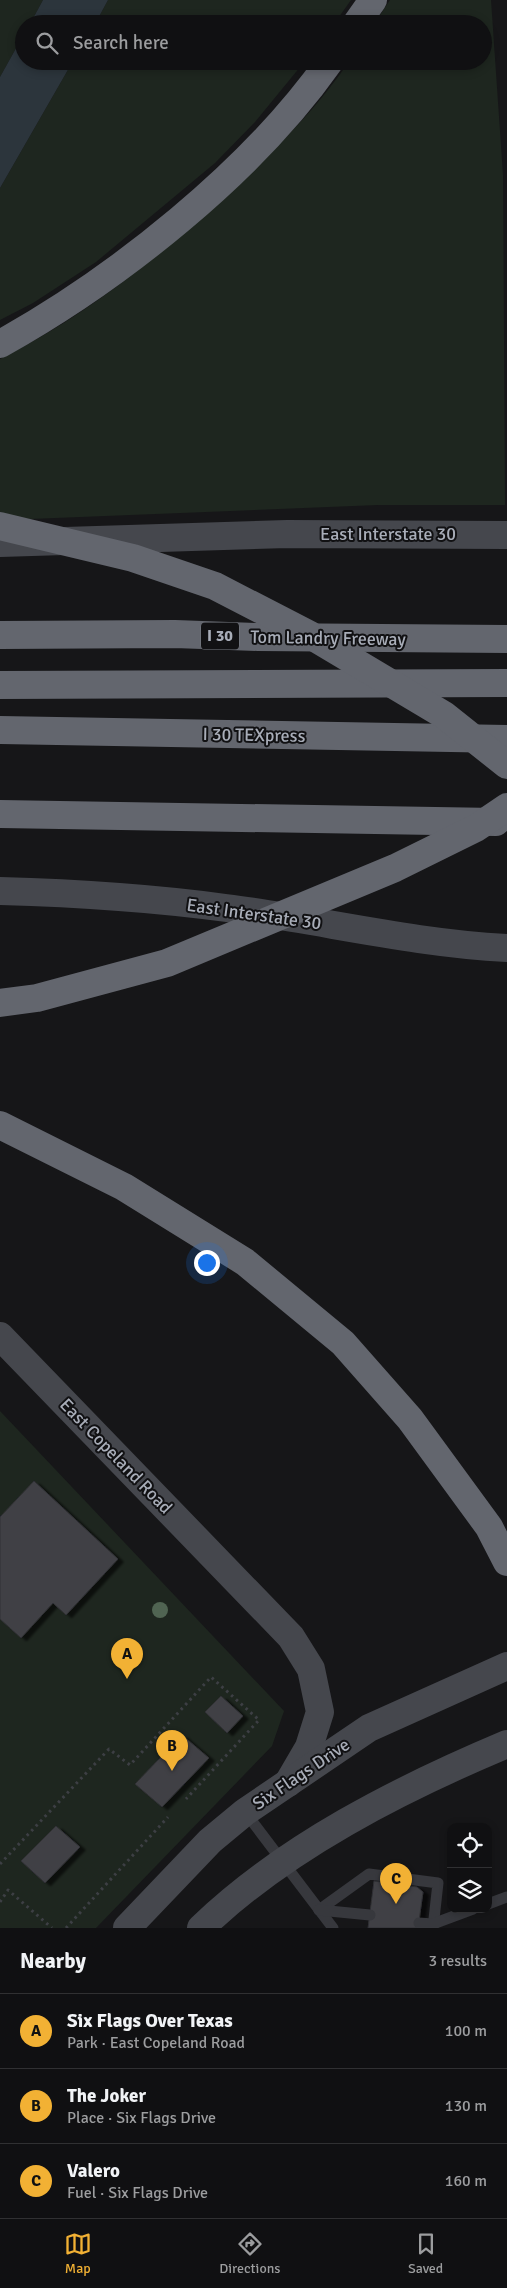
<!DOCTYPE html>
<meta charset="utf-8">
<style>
body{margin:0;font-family:Signika,sans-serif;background:#19191b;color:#f1f3f6}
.controls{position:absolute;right:15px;bottom:15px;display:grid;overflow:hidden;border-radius:10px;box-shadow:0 2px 8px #0003}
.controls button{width:45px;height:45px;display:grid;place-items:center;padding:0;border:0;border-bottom:1px solid #303032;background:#101012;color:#f1f3f6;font:25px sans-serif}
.you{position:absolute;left:206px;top:1262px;width:18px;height:18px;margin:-12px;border:4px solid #fff;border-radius:50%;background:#1a73e8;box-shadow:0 0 0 8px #1a73e833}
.badge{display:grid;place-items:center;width:32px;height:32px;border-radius:50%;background:#f2b134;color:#111;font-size:16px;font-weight:700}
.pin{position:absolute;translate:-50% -41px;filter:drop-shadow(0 1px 2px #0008)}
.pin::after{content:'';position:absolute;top:26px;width:18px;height:15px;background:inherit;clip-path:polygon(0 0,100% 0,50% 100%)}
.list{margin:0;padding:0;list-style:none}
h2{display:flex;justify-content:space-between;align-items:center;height:65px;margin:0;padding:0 20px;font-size:21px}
h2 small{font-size:16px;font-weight:400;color:#9c9d9f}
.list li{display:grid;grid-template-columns:32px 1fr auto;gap:15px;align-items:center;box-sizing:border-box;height:75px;padding:0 20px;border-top:1px solid #303032}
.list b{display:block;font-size:19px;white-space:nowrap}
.list p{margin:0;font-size:16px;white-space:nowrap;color:#9c9d9f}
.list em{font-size:16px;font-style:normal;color:#9c9d9f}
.icon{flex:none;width:28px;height:28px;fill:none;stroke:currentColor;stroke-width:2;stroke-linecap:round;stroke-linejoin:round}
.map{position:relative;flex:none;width:507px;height:1928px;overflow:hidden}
.search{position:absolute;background:#101012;box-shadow:0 2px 8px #0003;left:15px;right:15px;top:15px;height:55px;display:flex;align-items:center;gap:12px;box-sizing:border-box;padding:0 18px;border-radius:28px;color:#9c9d9f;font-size:19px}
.sheet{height:290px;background:#101012}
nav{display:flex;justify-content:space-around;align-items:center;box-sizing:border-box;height:70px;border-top:1px solid #303032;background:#101012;font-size:14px;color:#9c9d9f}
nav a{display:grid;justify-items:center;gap:2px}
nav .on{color:#f2b134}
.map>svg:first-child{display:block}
</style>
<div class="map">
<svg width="507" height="1928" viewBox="0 0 507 1928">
<defs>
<filter id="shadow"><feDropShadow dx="5.5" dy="3" stdDeviation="1" flood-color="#0009"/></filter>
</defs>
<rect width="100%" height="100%" fill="#161618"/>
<!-- green -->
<g fill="#1e261f">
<polygon points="0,0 43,0 30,24 24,24 24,34 0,77"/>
<polygon points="108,0 351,0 334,24 95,24"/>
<path d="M390,0H491L503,175L505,505H378L30,519L0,515V359C86,316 159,257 229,192C270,155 319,107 349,61H483V24H374Z"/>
<polygon points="73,61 305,61 255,122 215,163 96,262 33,303 0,320 0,188"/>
<polygon points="0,1411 284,1711 272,1746 96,1928 0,1928"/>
</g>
<!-- water -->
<g fill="#2c353c">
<polygon points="43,0 108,0 95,24 30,24"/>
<polygon points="24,34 24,61 73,61 0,188 0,77"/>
</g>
<!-- building -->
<g fill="#404145" stroke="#303034" filter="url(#shadow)">
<polygon points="34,1481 118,1559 66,1615 53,1603 21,1638 0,1619 0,1517"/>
<polygon points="221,1696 243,1716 227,1733 205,1712"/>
<polygon points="182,1735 209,1758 162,1807 135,1784"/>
<polygon points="56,1826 80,1847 45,1883 21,1861"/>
<polygon points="374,1881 417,1887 423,1892 418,1928 368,1928"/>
</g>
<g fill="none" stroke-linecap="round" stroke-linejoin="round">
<!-- path -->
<g stroke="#3d3f44" stroke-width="3" stroke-dasharray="2.5 4" stroke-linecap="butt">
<polyline points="0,1864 109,1749 130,1765 211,1677 259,1720 186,1799"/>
<polyline points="0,1902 8,1890 52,1928"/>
<polyline points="66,1928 168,1817"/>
</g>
<!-- lane -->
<g stroke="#37383d" stroke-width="11">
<polyline points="245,1812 333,1928"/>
<polyline points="488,1904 507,1897"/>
<polyline points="319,1910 369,1874 438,1883 433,1928"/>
<polyline points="319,1910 370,1915"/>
<polyline points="419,1923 433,1924 473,1909"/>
</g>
<!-- secondary -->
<g stroke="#45474d" stroke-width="28">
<polyline points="0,543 287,534 507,535"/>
<path d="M0,891C74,893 152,898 226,908C320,920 412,943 507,948"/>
<polyline points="0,1336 291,1637 311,1669 320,1712 309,1747 288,1783"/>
<polyline points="127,1928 210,1841 245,1812 369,1728 507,1666"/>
<path d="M201,1928C285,1847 400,1789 507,1744"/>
</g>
<!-- highway -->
<g stroke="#63666e" stroke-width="28">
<polyline points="356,24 373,0"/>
<path d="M0,344C117,279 252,172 330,61"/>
<polyline points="0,635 175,634 258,637 507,639"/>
<polyline points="0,685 507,683"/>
<polyline points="0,730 507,739"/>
<polyline points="0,814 496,822"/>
<polyline points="0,1125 124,1187 245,1262 343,1343 410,1419 489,1527 507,1562"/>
</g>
<!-- highway-bridge -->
<g stroke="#63666e" stroke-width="28">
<polyline points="0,526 133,558 215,586 310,635 444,715 507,765"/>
<polyline points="0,1003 37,998 167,963 395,868 476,828 507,807"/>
</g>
</g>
<!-- trees -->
<circle fill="#506452" cx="160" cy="1610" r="8"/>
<g text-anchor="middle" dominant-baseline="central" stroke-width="4" stroke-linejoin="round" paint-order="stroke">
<!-- shield labels -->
<rect fill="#111113" stroke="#7b7e86" stroke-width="1" x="201" y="622.5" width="38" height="27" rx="4"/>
<g font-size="16" font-weight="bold" fill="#a8adb8">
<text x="220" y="636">I 30</text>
</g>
<!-- street labels -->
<g font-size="18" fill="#a8adb8" stroke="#111113">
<text x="388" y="534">East Interstate 30</text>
<text transform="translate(328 638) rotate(1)">Tom Landry Freeway</text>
<text transform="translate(254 735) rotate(1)">I 30 TEXpress</text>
<text transform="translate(254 914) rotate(8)">East Interstate 30</text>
<text transform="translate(116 1456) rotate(46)">East Copeland Road</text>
<text transform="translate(301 1774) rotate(-34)">Six Flags Drive</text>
</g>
</g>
</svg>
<div class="controls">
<button><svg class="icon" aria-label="locate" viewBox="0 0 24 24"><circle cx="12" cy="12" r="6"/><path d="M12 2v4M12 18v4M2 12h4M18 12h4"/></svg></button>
<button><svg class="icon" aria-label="layers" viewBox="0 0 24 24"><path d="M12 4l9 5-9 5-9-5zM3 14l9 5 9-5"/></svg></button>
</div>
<div class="you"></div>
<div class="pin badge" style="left:127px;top:1679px">A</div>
<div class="pin badge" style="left:172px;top:1771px">B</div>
<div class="pin badge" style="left:396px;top:1904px">C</div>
<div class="search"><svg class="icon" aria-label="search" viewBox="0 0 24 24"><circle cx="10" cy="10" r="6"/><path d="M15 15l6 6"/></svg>Search here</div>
</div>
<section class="sheet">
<h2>Nearby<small>3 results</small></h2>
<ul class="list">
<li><span class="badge">A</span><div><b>Six Flags Over Texas</b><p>Park · East Copeland Road</p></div><em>100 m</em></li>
<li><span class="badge">B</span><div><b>The Joker</b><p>Place · Six Flags Drive</p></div><em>130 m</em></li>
<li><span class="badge">C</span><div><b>Valero</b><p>Fuel · Six Flags Drive</p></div><em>160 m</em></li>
</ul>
</section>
<nav>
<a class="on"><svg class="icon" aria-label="map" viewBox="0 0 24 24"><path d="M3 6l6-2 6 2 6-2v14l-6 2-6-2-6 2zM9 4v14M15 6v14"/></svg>Map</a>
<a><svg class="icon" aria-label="directions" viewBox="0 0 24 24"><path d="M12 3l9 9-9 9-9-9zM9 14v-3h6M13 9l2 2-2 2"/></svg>Directions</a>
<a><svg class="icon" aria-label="saved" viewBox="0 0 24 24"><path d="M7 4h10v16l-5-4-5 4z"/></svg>Saved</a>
</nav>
